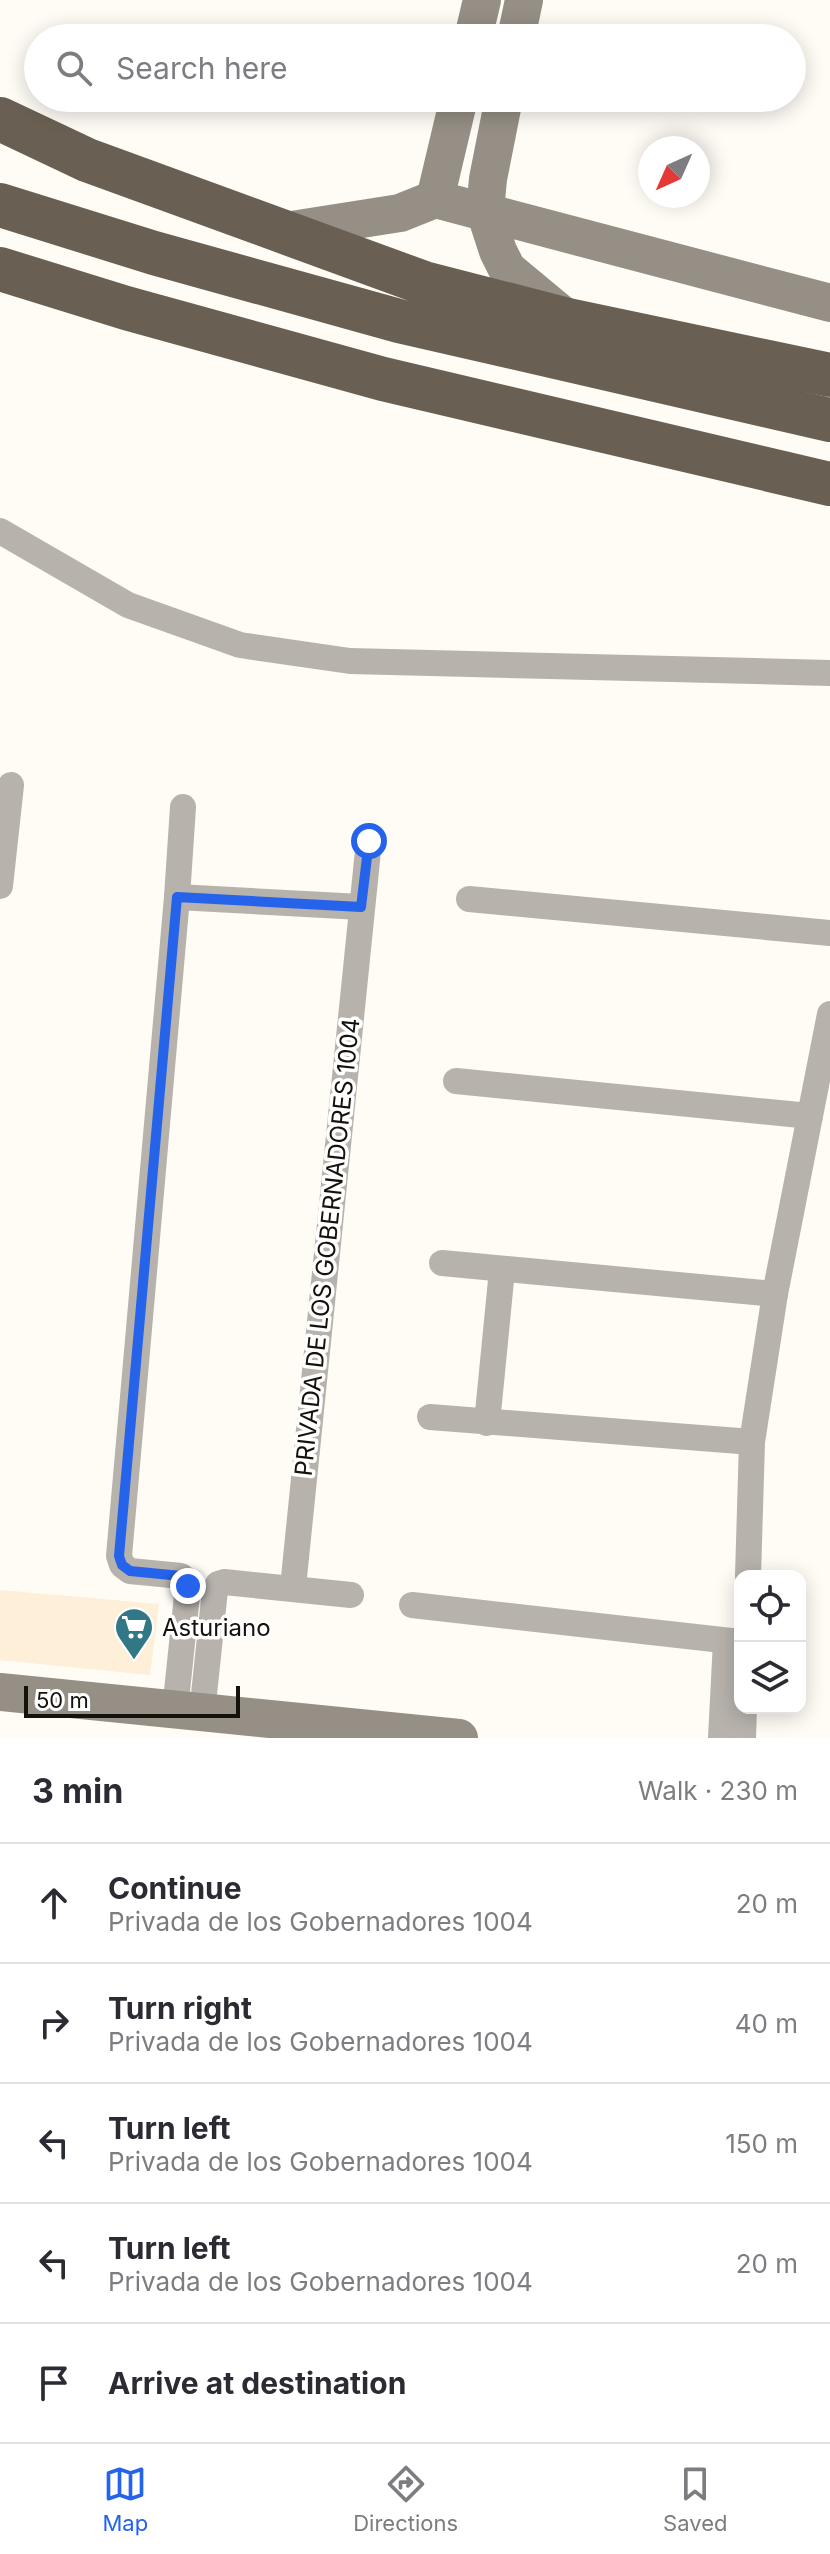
<!DOCTYPE html>
<meta charset="utf-8">
<style>
body{margin:0;font-family:Inter,sans-serif;background:#f2f2f3;color:#2b2b33}
.controls{position:absolute;right:24px;bottom:24px;display:grid;overflow:hidden;border-radius:16px;box-shadow:0 4px 20px #0003}
.controls button{width:72px;height:72px;display:grid;place-items:center;padding:0;border:0;border-bottom:2px solid #e1e1e2;background:#fff;color:#2b2b33;font:40px sans-serif}
.compass{position:absolute;left:638px;top:136px;width:72px;height:72px;border-radius:50%;background:#fff;box-shadow:0 4px 20px #0003;rotate:225deg}
.scale{position:absolute;left:24px;bottom:20px;width:216px;box-sizing:border-box;padding-left:8px;border:4px solid #15120d;border-top:0;font-size:22px;line-height:28px;white-space:nowrap;color:#15120d;-webkit-text-stroke:6px #fff;paint-order:stroke}
.stop{position:absolute;width:24px;height:24px;margin:-18px;border:6px solid #2563eb;border-radius:50%;background:#fff}
.stop.end{background:#2563eb;border-color:#fff;box-shadow:0 2px 8px #0008}
.list{margin:0;padding:0;list-style:none}
h2{display:flex;justify-content:space-between;align-items:center;height:104px;margin:0;padding:0 32px;font-size:34px}
h2 small{font-size:26px;font-weight:400;color:#7c7c81}
.list li{display:grid;grid-template-columns:52px 1fr auto;gap:24px;align-items:center;box-sizing:border-box;height:120px;padding:0 32px;border-top:2px solid #e1e1e2}
.list b{display:block;font-size:30px;white-space:nowrap}
.list p{margin:0;font-size:26px;white-space:nowrap;color:#7c7c81}
.list em{font-size:26px;font-style:normal;color:#7c7c81}
.icon{flex:none;width:44px;height:44px;fill:none;stroke:currentColor;stroke-width:2;stroke-linecap:round;stroke-linejoin:round}
.map{position:relative;flex:none;width:830px;height:1738px;overflow:hidden}
.search{position:absolute;background:#fff;box-shadow:0 4px 20px #0003;left:24px;right:24px;top:24px;height:88px;display:flex;align-items:center;gap:20px;box-sizing:border-box;padding:0 28px;border-radius:44px;color:#7c7c81;font-size:30px}
.sheet{height:704px;background:#fff}
nav{display:flex;justify-content:space-around;align-items:center;box-sizing:border-box;height:112px;border-top:2px solid #e1e1e2;background:#fff;font-size:22px;color:#7c7c81}
nav a{display:grid;justify-items:center;gap:4px}
nav .on{color:#2563eb}
.map>svg:first-child{display:block}
</style>
<div class="map">
<svg width="830" height="1738" viewBox="0 0 830 1738">
<rect width="100%" height="100%" fill="#fffbf5"/>
<!-- built -->
<polygon fill="#fdefd8" points="0,1590 159,1604 150,1675 0,1660"/>
<g fill="none" stroke-linecap="round" stroke-linejoin="round">
<!-- street -->
<g stroke="#b7b2ac" stroke-width="26">
<polyline points="0,531 128,605 240,645 350,661 830,673"/>
<polyline points="0,886 11,785"/>
<polyline points="177,897 361,907"/>
<polyline points="469,899 830,933"/>
<polyline points="456,1081 810,1116"/>
<polyline points="442,1263 775,1294"/>
<polyline points="430,1417 752,1442"/>
<polyline points="487,1423 502,1270"/>
<polyline points="748,1576 752,1442 775,1294 830,1014"/>
<polyline points="293,1587 369,841"/>
<polyline points="412,1605 740,1642"/>
<polyline points="175,1710 188,1586 186,1580 181,1576 130,1571 122,1565 119,1556 177,897 183,807"/>
<polyline points="202,1713 215,1590 218,1584 224,1582 351,1595"/>
<polyline points="721,1738 726,1641"/>
<polyline points="743,1738 744,1708"/>
</g>
<!-- secondary -->
<g stroke="#958f85" stroke-width="38">
<polyline points="473,38 482,0"/>
<polyline points="516,38 524,0"/>
<polyline points="504,98 488,179 485,211 498,251 507,269 566,318"/>
<polyline points="435,199 830,303"/>
<polyline points="435,199 459,98"/>
<polyline points="279,232 400,213 435,199"/>
<polyline points="0,1692 459,1738"/>
</g>
<!-- highway -->
<g stroke="#696053" stroke-width="44">
<polyline points="0,119 87,160 424,283 568,320 830,375"/>
<polyline points="0,205 154,253 399,321 830,420"/>
<polyline points="0,269 126,308 383,379 830,484"/>
</g>
</g>
<g fill="none" stroke-linecap="round" stroke-linejoin="round">
<!-- route -->
<polyline stroke="#2563eb" stroke-width="10" points="188,1586 186,1580 181,1576 130,1571 122,1565 119,1556 177,897 361,907 369,841"/>
</g>
<!-- icons -->
<defs>
<symbol id="supermarket-pin" viewBox="-11 -11 22 30"><path d="M0 17L-7.5 6A9.5 9.5 0 1 1 7.5 6Z" fill="#327785" stroke="#fff"/><path d="M-6-5.5h2.5l.6 2H6L4.5 2H-2.5L-4.4-4H-6ZM-1.5 3.2a1.3 1.3 0 1 0 .1 0ZM3 3.2a1.3 1.3 0 1 0 .1 0Z" fill="#fff"/></symbol>
</defs>
<g fill-rule="evenodd">
<use href="#supermarket-pin" x="112" y="1605" width="44" height="60"/>
</g>
<g text-anchor="middle" dominant-baseline="central" stroke-width="7" stroke-linejoin="round" paint-order="stroke">
<!-- street labels -->
<g font-size="24" fill="#15120d" stroke="#fff">
<text transform="translate(327 1247) rotate(-84)">PRIVADA DE LOS GOBERNADORES 1004</text>
</g>
<!-- poi labels -->
<g font-size="24" fill="#15120d" stroke="#fff" text-anchor="start">
<text x="162" y="1627">Asturiano</text>
</g>
</g>
</svg>
<div class="controls">
<button><svg class="icon" aria-label="locate" viewBox="0 0 24 24"><circle cx="12" cy="12" r="6"/><path d="M12 2v4M12 18v4M2 12h4M18 12h4"/></svg></button>
<button><svg class="icon" aria-label="layers" viewBox="0 0 24 24"><path d="M12 4l9 5-9 5-9-5zM3 14l9 5 9-5"/></svg></button>
</div>
<svg class="compass" viewBox="-18 -18 36 36"><path d="M0-13l5 13h-10z" fill="#e53935"/><path d="M0 13l5-13h-10z" fill="#7c7c81"/></svg>
<div class="scale">50 m</div>
<div class="stop" style="left:369px;top:841px"></div>
<div class="stop end" style="left:188px;top:1586px"></div>
<div class="search"><svg class="icon" aria-label="search" viewBox="0 0 24 24"><circle cx="10" cy="10" r="6"/><path d="M15 15l6 6"/></svg>Search here</div>
</div>
<section class="sheet">
<h2>3 min<small>Walk · 230 m</small></h2>
<ul class="list">
<li><svg class="icon" aria-label="ahead" viewBox="0 0 24 24"><path d="M12 20V5M6 11l6-6 6 6"/></svg><div><b>Continue</b><p>Privada de los Gobernadores 1004</p></div><em>20 m</em></li>
<li><svg class="icon" aria-label="right" viewBox="0 0 24 24"><path d="M7 20v-9h11M14 6l5 5-5 5"/></svg><div><b>Turn right</b><p>Privada de los Gobernadores 1004</p></div><em>40 m</em></li>
<li><svg class="icon" aria-label="left" viewBox="0 0 24 24"><path d="M17 20v-9H6M10 6l-5 5 5 5"/></svg><div><b>Turn left</b><p>Privada de los Gobernadores 1004</p></div><em>150 m</em></li>
<li><svg class="icon" aria-label="left" viewBox="0 0 24 24"><path d="M17 20v-9H6M10 6l-5 5 5 5"/></svg><div><b>Turn left</b><p>Privada de los Gobernadores 1004</p></div><em>20 m</em></li>
<li><svg class="icon" aria-label="arrive" viewBox="0 0 24 24"><path d="M6 21V4h12l-3 4 3 4H6"/></svg><div><b>Arrive at destination</b></div></li>
</ul>
</section>
<nav>
<a class="on"><svg class="icon" aria-label="map" viewBox="0 0 24 24"><path d="M3 6l6-2 6 2 6-2v14l-6 2-6-2-6 2zM9 4v14M15 6v14"/></svg>Map</a>
<a><svg class="icon" aria-label="directions" viewBox="0 0 24 24"><path d="M12 3l9 9-9 9-9-9zM9 14v-3h6M13 9l2 2-2 2"/></svg>Directions</a>
<a><svg class="icon" aria-label="saved" viewBox="0 0 24 24"><path d="M7 4h10v16l-5-4-5 4z"/></svg>Saved</a>
</nav>
